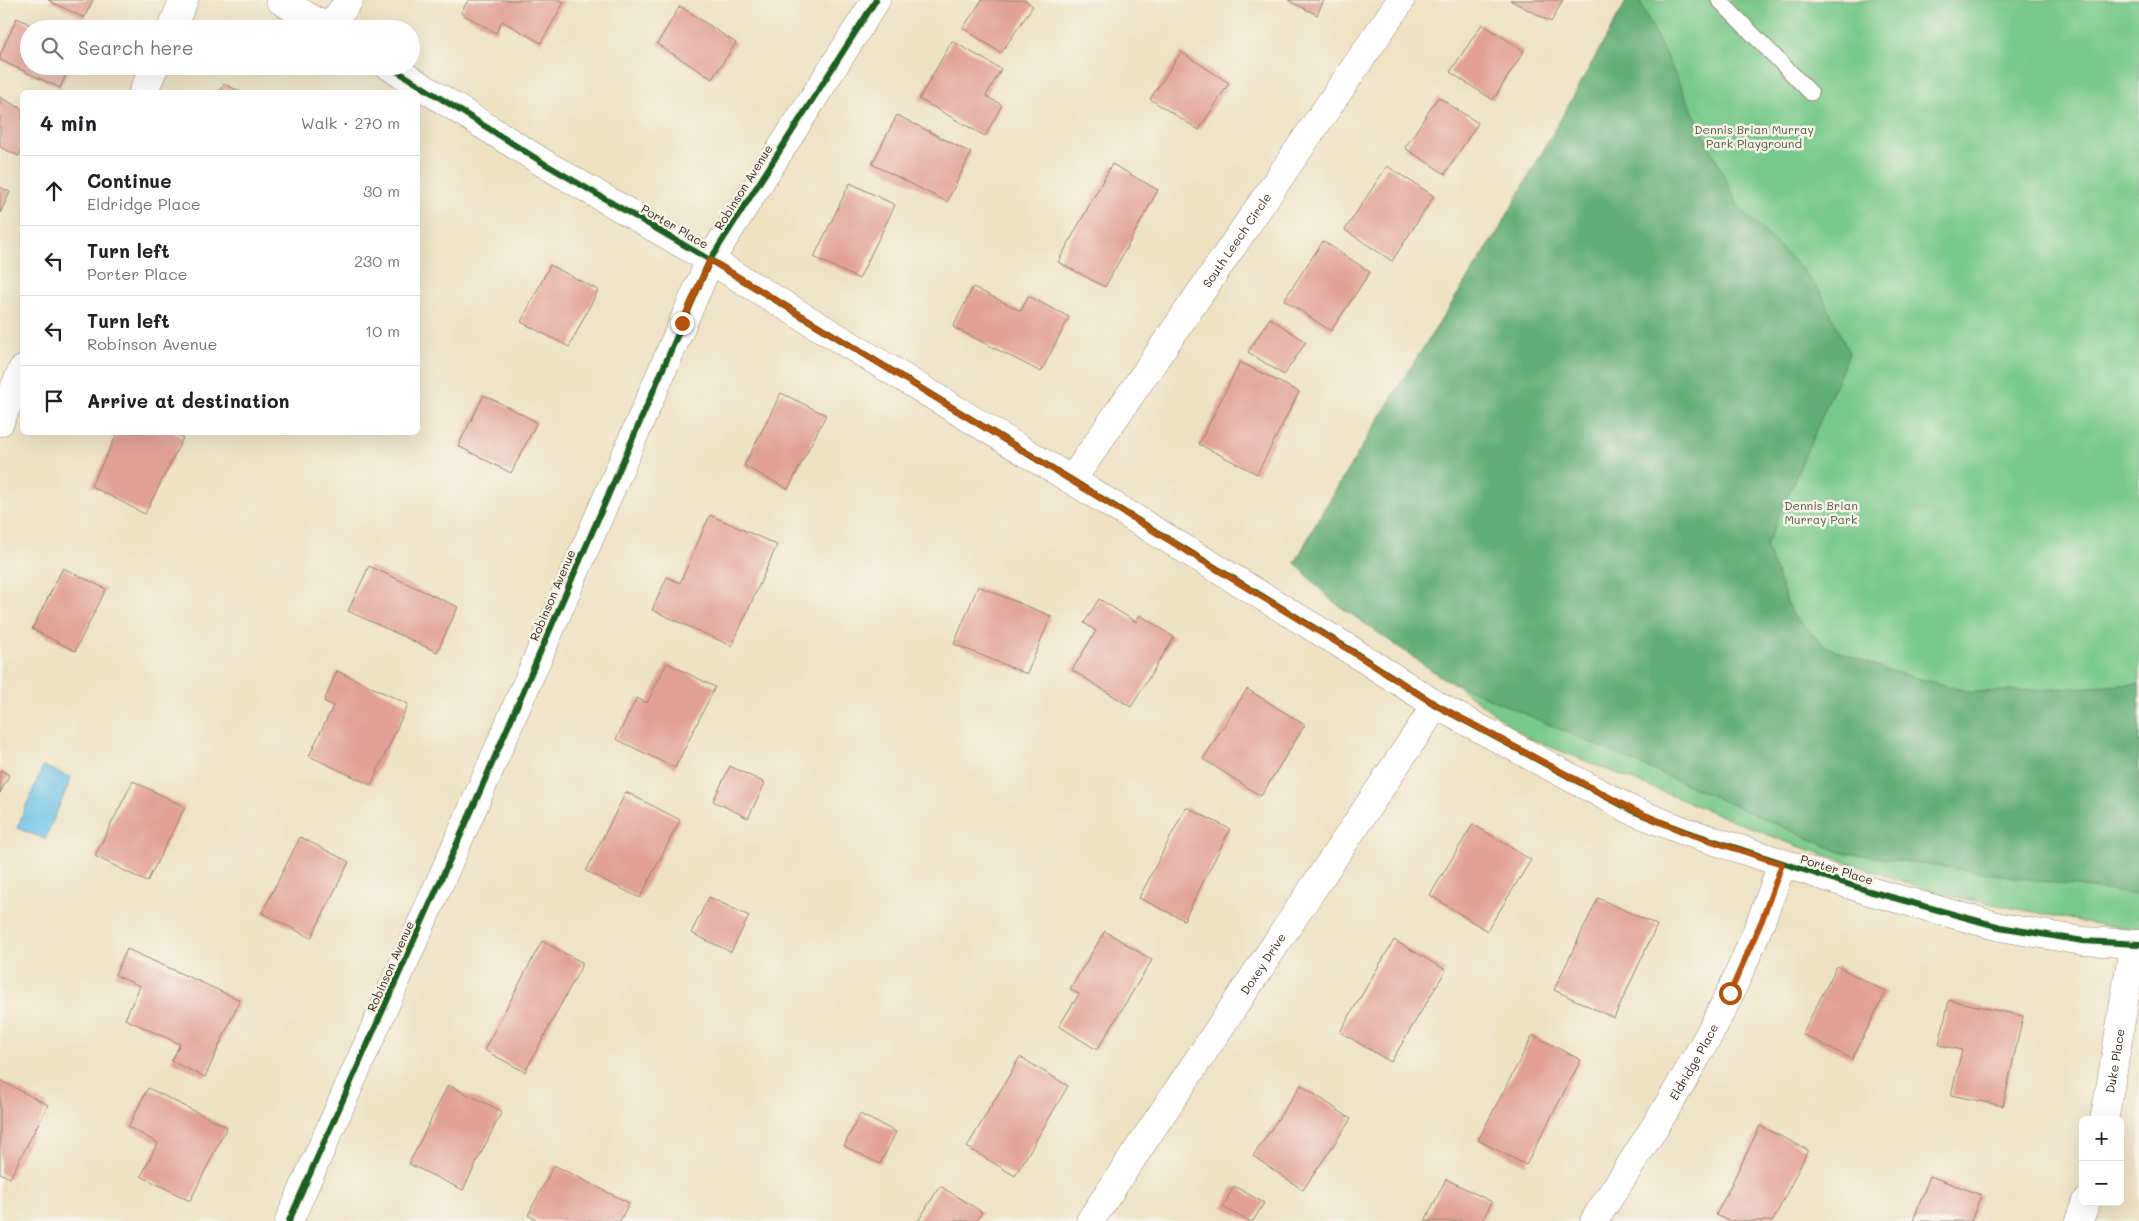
<!DOCTYPE html>
<meta charset="utf-8">
<style>
body{margin:0;font-family:Mali,sans-serif;background:#f6f6f6;color:#202124}
.controls{position:absolute;right:15px;bottom:15px;display:grid;overflow:hidden;border-radius:8px;box-shadow:0 5px 20px #0002}
.controls button{width:45px;height:45px;display:grid;place-items:center;padding:0;border:0;border-bottom:1px solid #e0e0e0;background:#fff;color:#202124;font:25px sans-serif}
.stop{position:absolute;width:15px;height:15px;margin:-11px;border:4px solid #b45309;border-radius:50%;background:#fff}
.stop.end{background:#b45309;border-color:#fff;box-shadow:0 1px 5px #0008}
.list{margin:0;padding:0;list-style:none}
h2{display:flex;justify-content:space-between;align-items:center;height:65px;margin:0;padding:0 20px;font-size:21px}
h2 small{font-size:16px;font-weight:400;color:#757577}
.list li{display:grid;grid-template-columns:32px 1fr auto;gap:15px;align-items:center;box-sizing:border-box;height:70px;padding:0 20px;border-top:1px solid #e0e0e0}
.list b{display:block;font-size:19px;white-space:nowrap}
.list p{margin:0;font-size:16px;white-space:nowrap;color:#757577}
.list em{font-size:16px;font-style:normal;color:#757577}
.icon{flex:none;width:28px;height:28px;fill:none;stroke:currentColor;stroke-width:2;stroke-linecap:round;stroke-linejoin:round}
.map{position:relative;flex:none;width:2139px;height:1221px;overflow:hidden}
.search{position:absolute;background:#fff;box-shadow:0 5px 20px #0002;left:20px;top:20px;width:400px;height:55px;display:flex;align-items:center;gap:12px;box-sizing:border-box;padding:0 18px;border-radius:28px;color:#757577;font-size:19px}
.panel{position:absolute;background:#fff;box-shadow:0 5px 20px #0002;left:20px;top:90px;width:400px;height:345px;border-radius:8px}
.map>svg:first-child{display:block}
</style>
<div class="map">
<svg width="2139" height="1221" viewBox="0 0 2139 1221">
<rect width="100%" height="100%" fill="#f7f3e8"/>
<filter id="ink" filterUnits="userSpaceOnUse"><feTurbulence type="fractalNoise" baseFrequency=".02" numOctaves="2"/><feDisplacementMap in="SourceGraphic" scale="10" xChannelSelector="R" yChannelSelector="G"/><feConvolveMatrix kernelMatrix="1 2 1 2 8 2 1 2 1" color-interpolation-filters="sRGB"/></filter>
<filter id="wash" filterUnits="userSpaceOnUse"><feTurbulence type="fractalNoise" baseFrequency=".0096" numOctaves="4" result="noise"/><feDisplacementMap in="SourceGraphic" scale="20" xChannelSelector="R" yChannelSelector="G"/><feGaussianBlur stdDeviation="1.12" result="paint"/><feColorMatrix in="noise" values="0 0 0 0 0 0 0 0 0 0 0 0 0 0 0 0 0 1.4 0 .05"/><feComposite in="paint" operator="in"/></filter>
<g filter="url(#wash)">
<rect width="100%" height="100%" fill="#eee2c3"/>
<!-- green -->
<polygon fill="#78c98b" stroke="#5a7a54" points="1639,0 2139,0 2139,929 2100,925 1941,894 1789,843 1526,737 1375,625 1694,118"/>
<!-- forest -->
<polygon fill="#62ad77" stroke="#4e6c4a" points="1627,0 1639,0 1739,207 1801,268 1821,293 1849,353 1766,546 1792,615 1825,646 1883,669 1970,692 2040,690 2139,684 2139,895 1840,852 1443,678 1331,600 1295,563 1321,514 1400,384 1500,228"/>
<!-- water -->
<polygon fill="#6bc3e9" stroke="#537684" points="43,766 71,778 45,839 17,828"/>
<g id="blocks">
<!-- building -->
<g fill="#e2a198">
<polygon points="48,0 93,0 84,18"/>
<polygon points="468,0 560,0 564,2 541,43 502,21 496,33 461,13"/>
<polygon points="982,0 1025,0 1033,6 1001,53 963,28"/>
<polygon points="1288,0 1324,0 1317,15"/>
<polygon points="1510,0 1563,0 1551,22"/>
<polygon points="680,6 736,43 712,79 657,44"/>
<polygon points="17,18 39,29 29,29 29,66 70,66 60,88 0,60 0,55"/>
<polygon points="1482,24 1524,51 1493,100 1450,72"/>
<polygon points="952,41 1001,69 986,96 1002,105 985,136 919,99"/>
<polygon points="1181,52 1229,83 1199,130 1150,99"/>
<polygon points="224,84 241,92 219,92"/>
<polygon points="0,97 22,109 22,150 19,156 0,147"/>
<polygon points="1438,97 1478,123 1445,174 1405,148"/>
<polygon points="897,115 971,153 947,202 872,164"/>
<polygon points="1112,164 1158,190 1105,287 1058,262"/>
<polygon points="1387,166 1434,196 1392,261 1345,230"/>
<polygon points="850,183 895,205 859,279 814,257"/>
<polygon points="0,187 10,192 0,213"/>
<polygon points="1323,241 1370,272 1331,331 1284,300"/>
<polygon points="550,265 598,290 569,347 521,322"/>
<polygon points="973,287 1021,311 1028,296 1069,317 1041,372 953,327"/>
<polygon points="1270,318 1306,342 1284,375 1248,352"/>
<polygon points="1240,362 1299,392 1257,474 1199,444"/>
<polygon points="781,393 826,415 788,489 744,466"/>
<polygon points="484,395 537,422 511,473 458,446"/>
<polygon points="118,432 172,432 183,438 145,514 91,486"/>
<polygon points="710,515 777,545 732,646 652,610 667,577 680,583"/>
<polygon points="369,566 458,607 437,652 348,611"/>
<polygon points="63,568 106,589 75,651 32,629"/>
<polygon points="978,586 1051,616 1027,674 954,644"/>
<polygon points="1099,599 1136,622 1140,615 1174,637 1131,707 1072,670 1096,631 1084,623"/>
<polygon points="667,663 715,687 675,768 616,739 637,698 647,703"/>
<polygon points="337,671 408,704 371,785 309,756 333,706 324,701"/>
<polygon points="1247,689 1305,725 1261,796 1203,759"/>
<polygon points="730,766 765,783 748,818 713,801"/>
<polygon points="0,770 9,775 0,793"/>
<polygon points="133,781 185,807 147,882 95,856"/>
<polygon points="626,792 680,820 640,898 586,871"/>
<polygon points="1186,807 1230,829 1184,920 1139,898"/>
<polygon points="1473,824 1531,860 1487,931 1430,895"/>
<polygon points="300,837 349,862 311,938 262,913"/>
<polygon points="709,897 749,916 731,952 691,933"/>
<polygon points="1598,898 1657,925 1614,1018 1554,990"/>
<polygon points="1105,931 1152,960 1097,1050 1059,1026 1079,994 1070,989"/>
<polygon points="1394,940 1446,970 1391,1062 1340,1032"/>
<polygon points="542,941 583,963 525,1072 484,1050"/>
<polygon points="127,949 240,1000 205,1077 171,1061 180,1044 125,1019 140,986 115,975"/>
<polygon points="1837,966 1886,992 1852,1059 1802,1034"/>
<polygon points="1949,1000 2023,1016 2003,1106 1951,1095 1962,1050 1939,1045"/>
<polygon points="1533,1035 1581,1060 1526,1165 1478,1140"/>
<polygon points="1020,1057 1068,1086 1015,1176 967,1147"/>
<polygon points="0,1080 48,1105 10,1178 0,1173"/>
<polygon points="448,1085 502,1111 463,1190 409,1164"/>
<polygon points="1301,1085 1351,1119 1303,1190 1253,1156"/>
<polygon points="148,1088 227,1127 190,1201 141,1176 158,1143 128,1127"/>
<polygon points="860,1114 896,1132 880,1164 844,1146"/>
<polygon points="1760,1126 1808,1150 1773,1221 1728,1221 1716,1215"/>
<polygon points="554,1165 629,1203 620,1221 540,1221 528,1215"/>
<polygon points="1930,1176 1981,1195 1971,1221 1913,1221"/>
<polygon points="1446,1179 1492,1202 1482,1221 1425,1221"/>
<polygon points="940,1186 982,1212 976,1221 918,1221"/>
<polygon points="1234,1186 1264,1203 1253,1221 1248,1221 1223,1207"/>
</g>
</g>
</g>
<g filter="url(#ink)">
<use href="#blocks" fill-opacity="0" stroke="#948670" stroke-width="1"/>
<g fill="none" stroke-linecap="round" stroke-linejoin="round">
<defs>
<polyline id="lane" points="1719,0 1811,93"/>
<g id="street">
<polyline points="280,0 329,29"/>
<polyline points="171,29 184,0"/>
<polyline points="329,29 349,0"/>
<polyline points="389,66 545,164 710,260 1349,649 1436,705 1633,811 1684,831 1869,891 2000,927 2083,941 2139,944"/>
<polyline points="143,92 155,66"/>
<polyline points="0,422 22,370"/>
<path id="s1" d="M1072,480L1401,0"/>
<path id="s2" d="M2104,1120C2116,1061 2123,1002 2134,944"/>
<polyline points="289,1221 471,812 710,260 876,0"/>
<path id="s3" d="M1090,1221L1436,705"/>
<path id="s4" d="M1594,1221C1642,1147 1693,1071 1731,991C1750,950 1767,907 1782,864"/>
<polyline points="2079,1221 2086,1202"/>
</g>
</defs>
<!-- lane casing -->
<use href="#lane" stroke="#948670" stroke-width="17"/>
<!-- street casing -->
<use href="#street" stroke="#948670" stroke-width="29"/>
<!-- lane -->
<use href="#lane" stroke="#fff" stroke-width="15"/>
<!-- street -->
<use href="#street" stroke="#fff" stroke-width="28"/>
<defs>
<g id="cycleway">
<polyline points="389,66 545,164 710,260 1349,649 1436,705 1633,811 1684,831 1869,891 2000,927 2083,941 2139,944"/>
<polyline points="289,1221 471,812 710,260 876,0"/>
</g>
</defs>
<!-- cycleway casing -->
<use href="#cycleway" stroke="#f7f3e8" stroke-width="9"/>
<!-- cycleway -->
<use href="#cycleway" stroke="#1b5e20" stroke-width="6"/>
</g>
</g>
<g fill="none" stroke-linecap="round" stroke-linejoin="round" filter="url(#ink)">
<!-- route -->
<polyline stroke="#b45309" stroke-width="6" points="682,323 710,260 1349,650 1436,705 1633,810 1684,832 1782,864 1762,920 1730,993"/>
</g>
<g text-anchor="middle" dominant-baseline="central" stroke-width="5" stroke-linejoin="round" paint-order="stroke">
<!-- park labels -->
<g font-size="12" fill="#4d5a3f" stroke="#f7f3e8">
<text x="1754" y="129">Dennis Brian Murray<tspan x="1754" dy="14">Park Playground</tspan></text>
<text x="1821" y="505">Dennis Brian<tspan x="1821" dy="14">Murray Park</tspan></text>
</g>
<!-- street labels -->
<g font-size="12" fill="#3b2a1e" stroke="#f7f3e8">
<text transform="translate(743 187) rotate(-58)">Robinson Avenue</text>
<text transform="translate(675 226) rotate(30)">Porter Place</text>
<text stroke="none"><textPath href="#s1" startOffset="291">South Leech Circle</textPath></text>
<text transform="translate(552 595) rotate(-67)">Robinson Avenue</text>
<text transform="translate(1837 869) rotate(17)">Porter Place</text>
<text stroke="none"><textPath href="#s3" startOffset="310">Doxey Drive</textPath></text>
<text transform="translate(390 966) rotate(-66)">Robinson Avenue</text>
<text stroke="none"><textPath href="#s2" startOffset="60">Duke Place</textPath></text>
<text stroke="none"><textPath href="#s4" startOffset="188">Eldridge Place</textPath></text>
</g>
</g>
</svg>
<div class="controls">
<button>+</button>
<button>−</button>
</div>
<div class="stop" style="left:1730px;top:993px"></div>
<div class="stop end" style="left:682px;top:323px"></div>
<div class="search"><svg class="icon" aria-label="search" viewBox="0 0 24 24"><circle cx="10" cy="10" r="6"/><path d="M15 15l6 6"/></svg>Search here</div>
<section class="panel">
<h2>4 min<small>Walk · 270 m</small></h2>
<ul class="list">
<li><svg class="icon" aria-label="ahead" viewBox="0 0 24 24"><path d="M12 20V5M6 11l6-6 6 6"/></svg><div><b>Continue</b><p>Eldridge Place</p></div><em>30 m</em></li>
<li><svg class="icon" aria-label="left" viewBox="0 0 24 24"><path d="M17 20v-9H6M10 6l-5 5 5 5"/></svg><div><b>Turn left</b><p>Porter Place</p></div><em>230 m</em></li>
<li><svg class="icon" aria-label="left" viewBox="0 0 24 24"><path d="M17 20v-9H6M10 6l-5 5 5 5"/></svg><div><b>Turn left</b><p>Robinson Avenue</p></div><em>10 m</em></li>
<li><svg class="icon" aria-label="arrive" viewBox="0 0 24 24"><path d="M6 21V4h12l-3 4 3 4H6"/></svg><div><b>Arrive at destination</b></div></li>
</ul>
</section>
</div>
